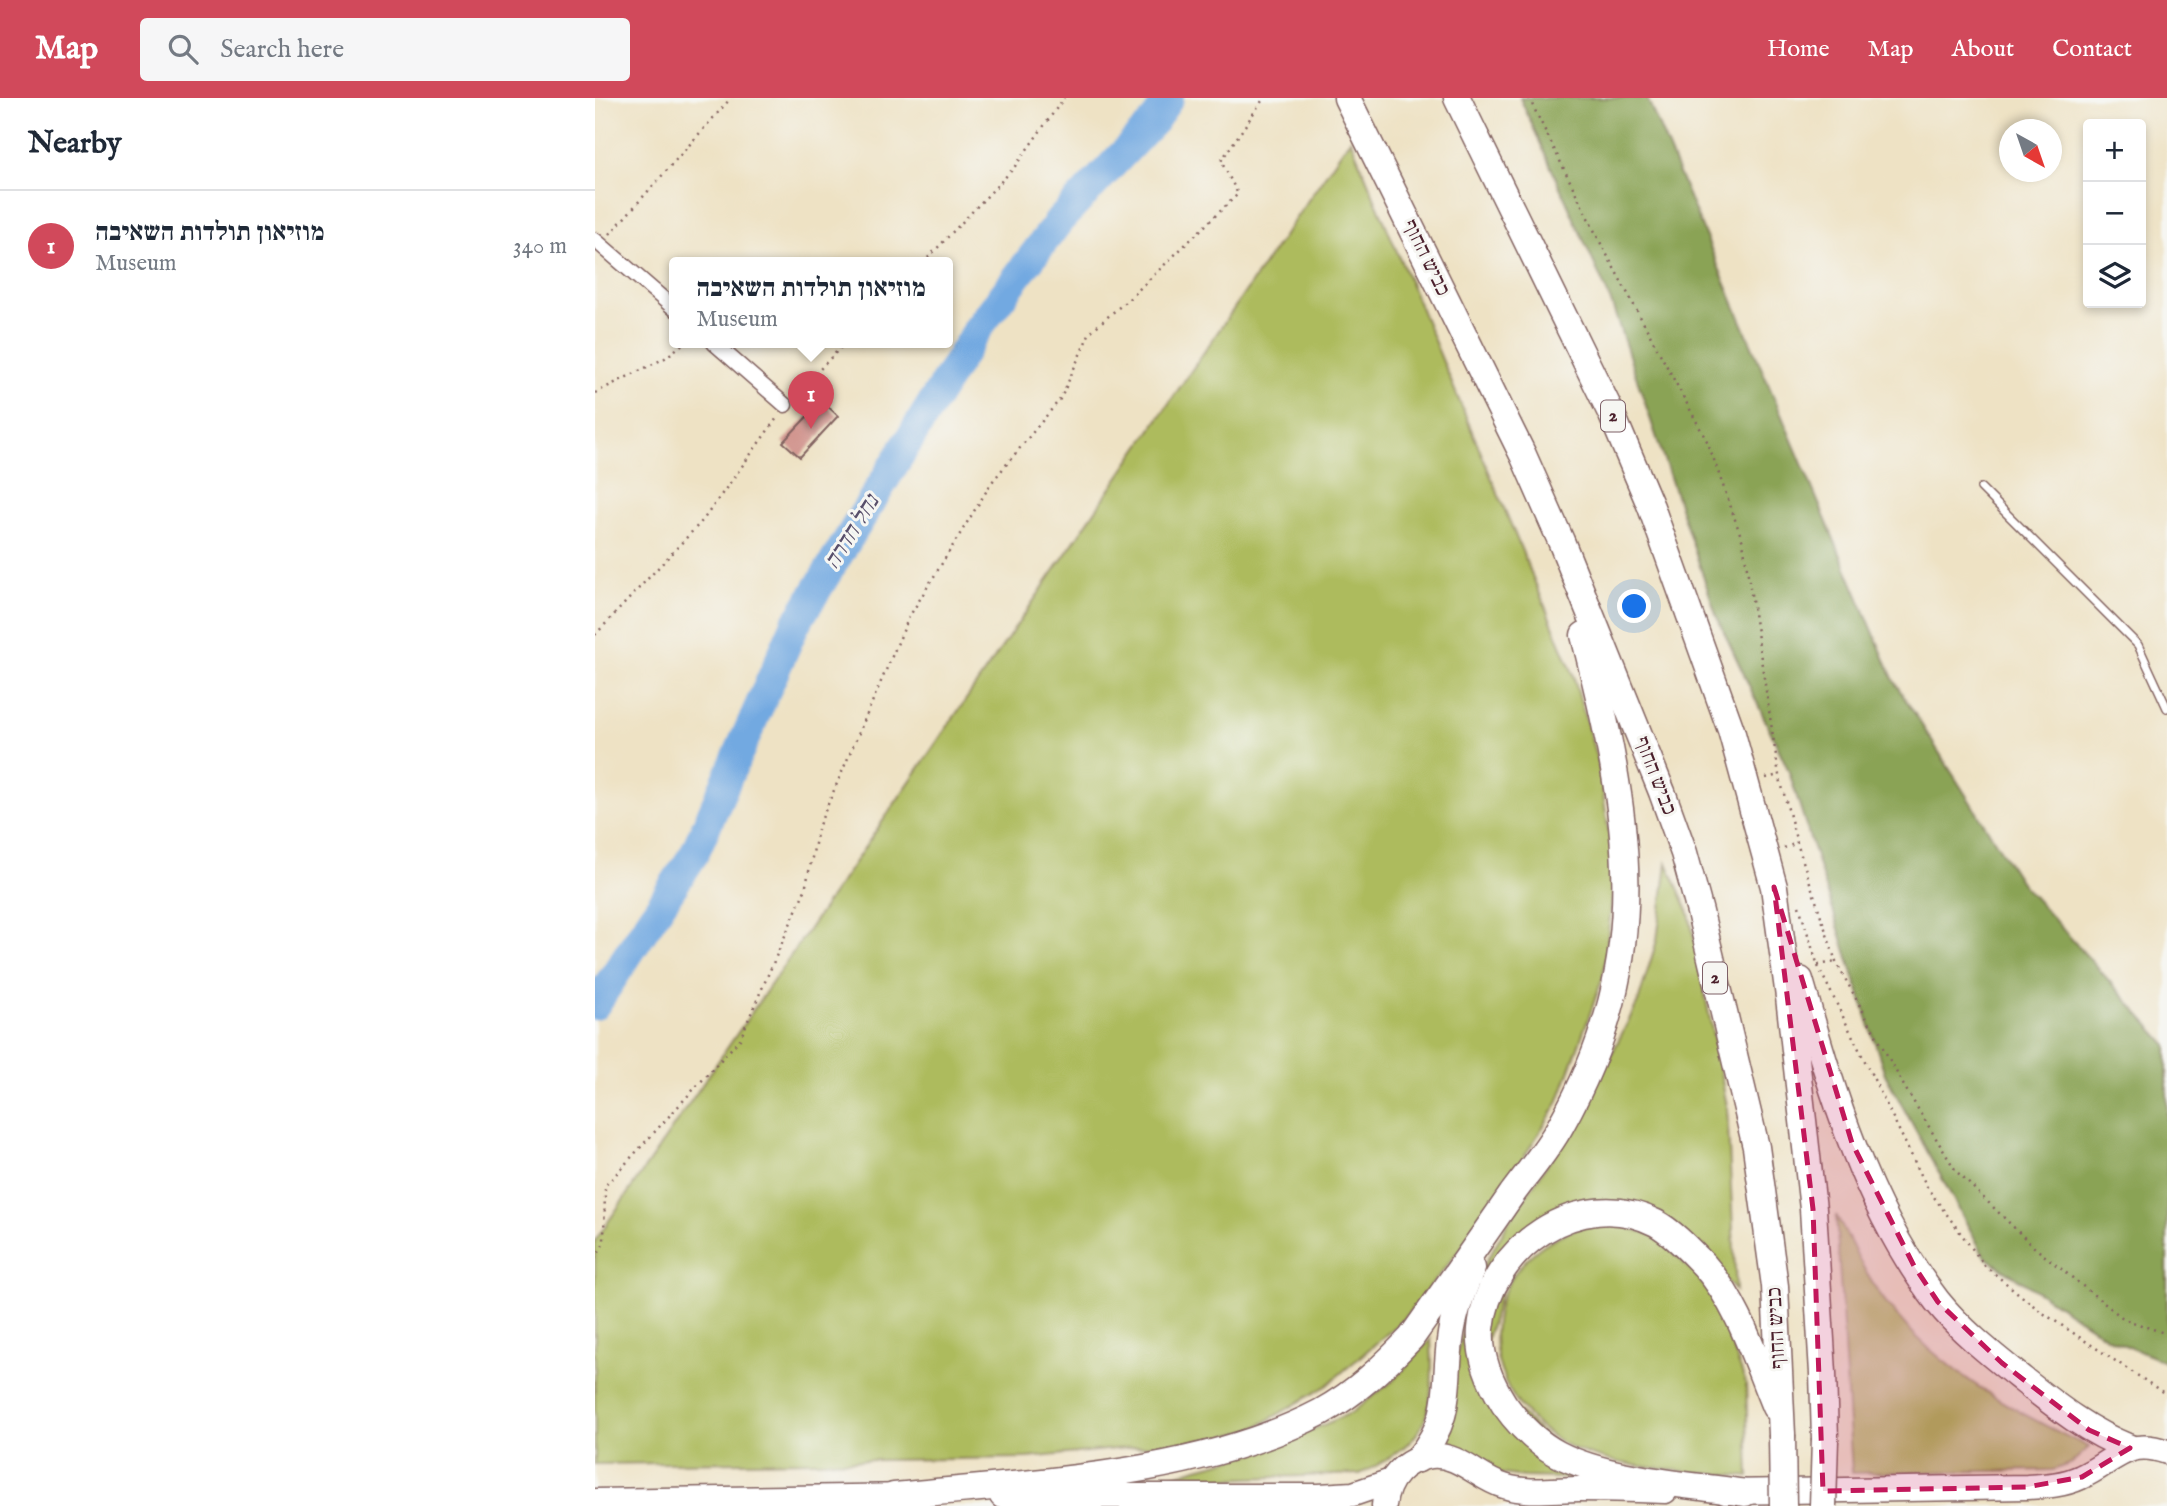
<!DOCTYPE html>
<meta charset="utf-8">
<style>
body{margin:0;font-family:"IM FELL English","Frank Ruhl Libre",serif;background:#f6f6f7;color:#1f2937}
.controls{position:absolute;right:21px;top:21px;display:grid;overflow:hidden;border-radius:7px;box-shadow:0 4px 10px #0003}
.controls button{width:63px;height:63px;display:grid;place-items:center;padding:0;border:0;border-bottom:2px solid #e0e1e3;background:#fff;color:#1f2937;font:35px sans-serif}
.compass{position:absolute;left:1404px;top:21px;width:63px;height:63px;border-radius:50%;background:#fff;box-shadow:0 4px 10px #0003;rotate:140deg}
.you{position:absolute;left:1040px;top:509px;width:24px;height:24px;margin:-18px;border:5px solid #fff;border-radius:50%;background:#1a73e8;box-shadow:0 0 0 10px #1a73e833}
.badge{display:grid;place-items:center;width:46px;height:46px;border-radius:50%;background:#d1495b;color:#fff;font-size:23px;font-weight:700}
.pin{position:absolute;translate:-50% -58px;filter:drop-shadow(0 2px 4px #0008)}
.pin::after{content:'';position:absolute;top:37px;width:24px;height:21px;background:inherit;clip-path:polygon(0 0,100% 0,50% 100%)}
.popup{position:absolute;left:74px;top:159px;width:284px;height:91px;box-sizing:border-box;display:grid;place-content:center;border-radius:7px;background:#fff;filter:drop-shadow(0 2px 5px #0005);font-size:23px;white-space:nowrap;color:#747a83}
.popup b{font-size:26px;color:#1f2937}
.popup::after{content:'';position:absolute;left:50%;top:100%;margin-left:-14px;border:14px solid transparent;border-top-color:#fff}
.list{margin:0;padding:0;list-style:none}
h2{display:flex;justify-content:space-between;align-items:center;height:91px;margin:0;padding:0 28px;font-size:30px}
h2 small{font-size:23px;font-weight:400;color:#747a83}
.list li{display:grid;grid-template-columns:46px 1fr auto;gap:21px;align-items:center;box-sizing:border-box;height:112px;padding:0 28px;border-top:2px solid #e0e1e3}
.list b{display:block;font-size:26px;white-space:nowrap}
.list p{margin:0;font-size:23px;white-space:nowrap;color:#747a83}
.list em{font-size:23px;font-style:normal;color:#747a83}
.icon{flex:none;width:38px;height:38px;fill:none;stroke:currentColor;stroke-width:2;stroke-linecap:round;stroke-linejoin:round}
.map{position:relative;flex:none;width:1572px;height:1408px;overflow:hidden}
header{display:flex;align-items:center;gap:42px;box-sizing:border-box;height:98px;padding:0 35px;background:#d1495b;color:#fff}
header strong{font-size:33px}
nav{display:flex;gap:38px;margin-inline-start:auto;font-size:24px}
.search{width:490px;height:63px;background:#f6f6f7;display:flex;align-items:center;gap:18px;box-sizing:border-box;padding:0 24px;border-radius:7px;color:#747a83;font-size:26px}
main{display:flex}
aside{flex:1;background:#fff}
.map>svg:first-child{display:block}
</style>
<header>
<strong>Map</strong>
<div class="search"><svg class="icon" aria-label="search" viewBox="0 0 24 24"><circle cx="10" cy="10" r="6"/><path d="M15 15l6 6"/></svg>Search here</div>
<nav><a>Home</a><a>Map</a><a>About</a><a>Contact</a></nav>
</header>
<main>
<aside>
<h2>Nearby<small></small></h2>
<ul class="list">
<li><span class="badge">1</span><div><b>מוזיאון תולדות השאיבה</b><p>Museum</p></div><em>340 m</em></li>
</ul>
</aside>
<div class="map">
<svg width="1572" height="1408" viewBox="0 0 1572 1408">
<rect width="100%" height="100%" fill="#f6f6f2"/>
<filter id="ink" filterUnits="userSpaceOnUse"><feTurbulence type="fractalNoise" baseFrequency=".0143" numOctaves="2"/><feDisplacementMap in="SourceGraphic" scale="14" xChannelSelector="R" yChannelSelector="G"/><feConvolveMatrix kernelMatrix="1 2 1 2 8 2 1 2 1" color-interpolation-filters="sRGB"/></filter>
<filter id="wash" filterUnits="userSpaceOnUse"><feTurbulence type="fractalNoise" baseFrequency=".00686" numOctaves="4" result="noise"/><feDisplacementMap in="SourceGraphic" scale="28" xChannelSelector="R" yChannelSelector="G"/><feGaussianBlur stdDeviation="1.57" result="paint"/><feColorMatrix in="noise" values="0 0 0 0 0 0 0 0 0 0 0 0 0 0 0 0 0 1.4 0 .05"/><feComposite in="paint" operator="in"/></filter>
<g filter="url(#wash)">
<rect width="100%" height="100%" fill="#eee2c4"/>
<!-- green -->
<g fill="#adbb5d" stroke="#7c6d44" stroke-width="2">
<polygon points="755,41 977,573 1004,669 1020,776 1008,879 963,1005 891,1119 808,1222 731,1288 658,1331 618,1341 433,1360 0,1366 0,1143"/>
<polygon points="1072,765 1094,815 1132,1008 1141,1193 1065,1115 921,1139 882,1277 998,1381 928,1379 900,1375 847,1351 862,1255 888,1169 914,1123 985,1018 1043,904 1062,842"/>
<path d="M1241,1117C1255,1141 1266,1169 1282,1192C1334,1267 1413,1311 1494,1349L1477,1365L1458,1372L1257,1375Z"/>
<path d="M1016,1125L1055,1136L1070,1147L1101,1177L1121,1205L1151,1286L1154,1379C1099,1373 1013,1372 966,1344C857,1278 890,1134 1016,1125Z"/>
<path d="M836,1241C837,1268 840,1307 825,1331C814,1350 784,1367 765,1376L563,1383L602,1370L671,1352L756,1315L799,1282Z"/>
</g>
<!-- forest -->
<polygon fill="#8aa354" stroke="#6a6140" stroke-width="2" points="925,0 1052,0 1299,583 1427,786 1572,947 1572,1265 1513,1240 1390,1159 1290,976 1193,671 1122,519 1015,201"/>
<g fill="none" stroke-linecap="round" stroke-linejoin="round">
<!-- river -->
<polyline stroke="#72a9e1" stroke-width="30" points="0,907 99,756 200,527 384,229 465,122 559,23 574,0"/>
</g>
<g id="blocks">
<!-- building -->
<polygon fill="#d1948e" points="227,303 243,318 205,359 188,344"/>
</g>
</g>
<g filter="url(#ink)">
<use href="#blocks" fill-opacity="0" stroke="#836361" stroke-width="2"/>
<g fill="none" stroke-linecap="round" stroke-linejoin="round">
<defs>
<polyline id="service" points="1386,390 1543,547 1572,610"/>
<g id="minor">
<polyline points="0,142 80,211"/>
<polyline points="119,245 190,307"/>
</g>
<g id="trunk">
<path d="M1131,1394L1432,1389C1451,1388 1469,1387 1486,1379C1520,1364 1531,1339 1572,1354"/>
<polyline points="407,1398 724,1398 758,1396 796,1383"/>
<polyline points="0,1403 318,1398"/>
<path d="M789,1408C791,1382 809,1361 836,1358C864,1355 884,1381 909,1388C932,1396 960,1391 984,1391C1013,1391 1042,1392 1070,1393"/>
</g>
<g id="motorway">
<polyline points="752,0 928,357 966,443 1067,694 1089,755 1105,814 1161,1049 1180,1188 1187,1337"/>
<polyline points="862,0 1017,317 1056,409 1136,632 1179,789 1194,899 1218,1111 1228,1275 1230,1341"/>
<path d="M1205,882C1237,993 1270,1110 1342,1203C1366,1233 1398,1258 1428,1282C1462,1309 1494,1334 1535,1350"/>
<path d="M823,1361C858,1318 849,1293 855,1243C858,1217 867,1194 877,1170"/>
<path d="M1150,1395C1093,1386 1013,1382 963,1356C942,1345 923,1326 909,1306C895,1284 884,1257 886,1231C893,1150 985,1086 1061,1125C1079,1135 1095,1153 1109,1167C1144,1206 1160,1261 1180,1309"/>
<path d="M299,1398C436,1384 602,1379 726,1314C761,1295 789,1268 816,1240C850,1192 884,1144 917,1096C934,1073 953,1051 966,1027C1062,856 1034,716 989,537"/>
</g>
</defs>
<!-- service casing -->
<use href="#service" stroke="#836361" stroke-width="10"/>
<!-- minor casing -->
<use href="#minor" stroke="#836361" stroke-width="17"/>
<!-- trunk casing -->
<use href="#trunk" stroke="#836361" stroke-width="27"/>
<!-- motorway casing -->
<use href="#motorway" stroke="#836361" stroke-width="29"/>
<!-- path -->
<g stroke="#836361" stroke-width="2.5" stroke-dasharray="2 5" stroke-linecap="butt">
<polyline points="934,0 1004,142 1113,345 1148,444 1184,677 1202,745 1241,864 1309,988 1361,1073 1440,1150 1529,1221 1572,1236"/>
<polyline points="15,136 136,0"/>
<polyline points="328,165 418,71 469,0"/>
<polyline points="0,295 70,260 89,245"/>
<polyline points="201,296 250,245"/>
<polyline points="0,537 108,422 182,320"/>
<polyline points="1171,680 1184,677"/>
<polyline points="1189,750 1202,745"/>
<polyline points="1204,808 1223,868 1333,1091 1390,1168 1445,1213 1572,1297"/>
<polyline points="1223,867 1241,864"/>
<polyline points="0,1160 9,1145 10,1088 145,941 210,792 224,727 314,519 397,384 466,300 495,234 536,199 643,96 626,63 669,0"/>
</g>
<!-- service -->
<use href="#service" stroke="#fff" stroke-width="7"/>
<!-- minor -->
<use href="#minor" stroke="#fff" stroke-width="14"/>
<!-- trunk -->
<use href="#trunk" stroke="#fff" stroke-width="24"/>
<!-- motorway -->
<use href="#motorway" stroke="#fff" stroke-width="26"/>
<defs>
<g id="motorway-bridge">
<polyline points="1187,1337 1188,1408"/>
<polyline points="1228,1408 1230,1341"/>
</g>
</defs>
<!-- motorway-bridge casing -->
<use href="#motorway-bridge" stroke="#836361" stroke-width="29" stroke-linecap="butt"/>
<!-- motorway-bridge -->
<use href="#motorway-bridge" stroke="#fff" stroke-width="26"/>
</g>
</g>
<!-- marked area -->
<path fill="#c2185b" fill-opacity="0.2" stroke="#c2185b" stroke-width="5" stroke-dasharray="14 9" stroke-linejoin="round" d="M1179,789L1257,1045L1319,1168L1343,1204L1407,1265L1494,1332L1535,1350L1487,1379L1432,1389L1228,1393L1218,1111Z"/>
<g text-anchor="middle" dominant-baseline="central" stroke-width="6" stroke-linejoin="round" paint-order="stroke">
<!-- shield labels -->
<g fill="#f6f6f2" stroke="#7e6067" stroke-width="2">
<rect x="1006" y="302.5" width="24" height="31" rx="5"/>
<rect x="1108" y="864.5" width="24" height="31" rx="5"/>
</g>
<g font-size="19" font-weight="bold" fill="#4a1f2b">
<text x="1018" y="318">2</text>
<text x="1120" y="880">2</text>
</g>
<!-- street labels -->
<g font-size="21" fill="#4a1f2b" stroke="#f6f6f2">
<text transform="translate(831 160) rotate(64)">כביש החוף</text>
<text transform="translate(1060 678) rotate(69)">כביש החוף</text>
<text transform="translate(1182 1230) rotate(-93)">כביש החוף</text>
</g>
<!-- water labels -->
<g font-size="23" font-style="italic" fill="#584f6b" stroke="#f6f6f2">
<text transform="translate(257 434) rotate(-58)">נחל חדרה</text>
</g>
</g>
</svg>
<div class="controls">
<button>+</button>
<button>−</button>
<button><svg class="icon" aria-label="layers" viewBox="0 0 24 24"><path d="M12 4l9 5-9 5-9-5zM3 14l9 5 9-5"/></svg></button>
</div>
<svg class="compass" viewBox="-18 -18 36 36"><path d="M0-13l5 13h-10z" fill="#e53935"/><path d="M0 13l5-13h-10z" fill="#747a83"/></svg>
<div class="you"></div>
<div class="pin badge" style="left:216px;top:331px">1</div>
<div class="popup"><b>מוזיאון תולדות השאיבה</b>Museum</div>
</div>
</main>
